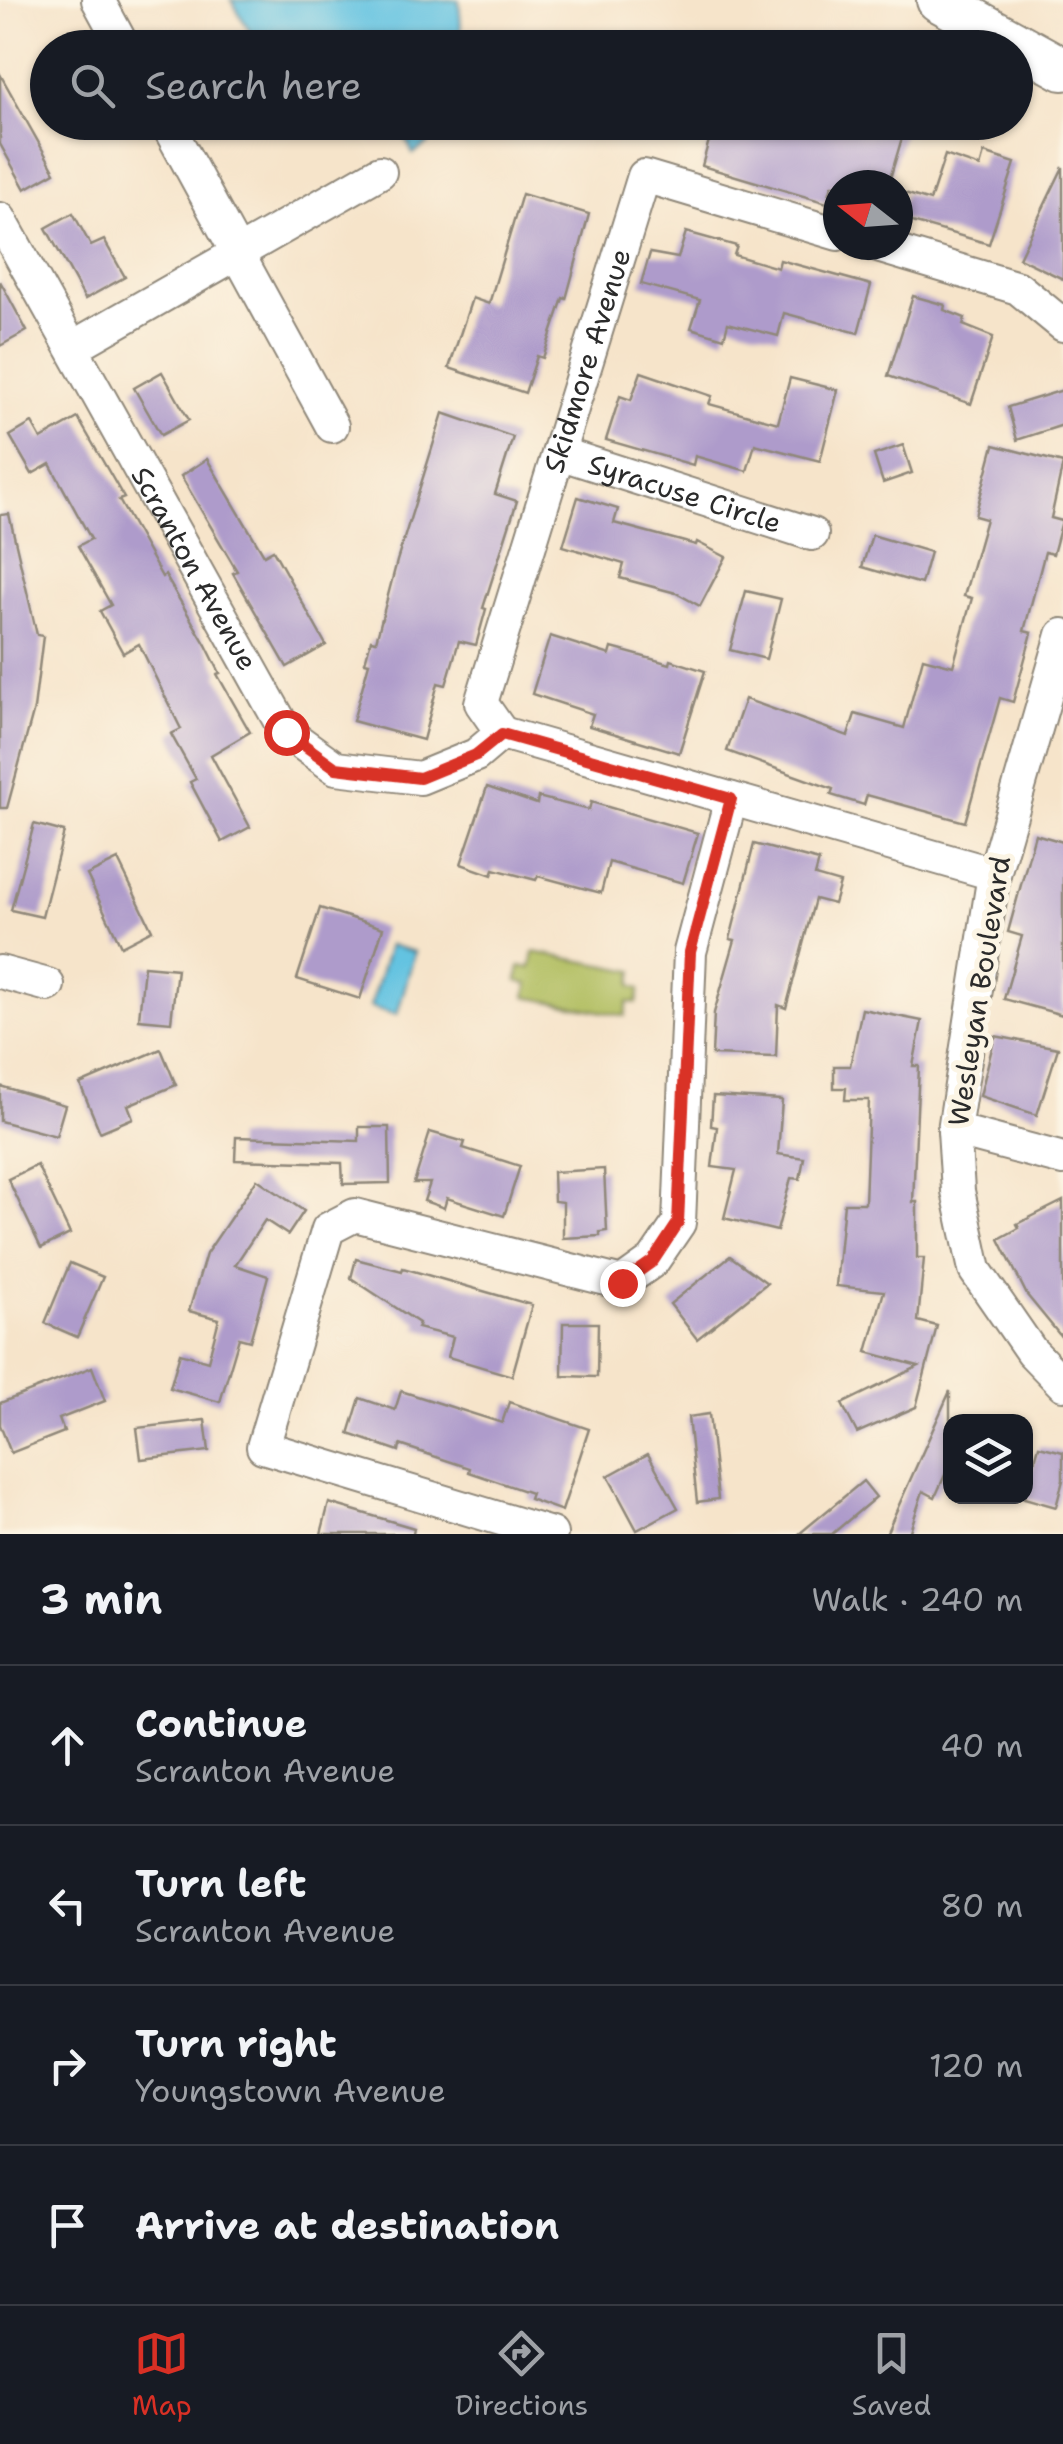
<!DOCTYPE html>
<meta charset="utf-8">
<style>
body{margin:0;font-family:"Shantell Sans",sans-serif;background:#20242c;color:#f1f3f6}
.controls{position:absolute;right:30px;bottom:30px;display:grid;overflow:hidden;border-radius:20px;box-shadow:0 2px 8px #0004}
.controls button{width:90px;height:90px;display:grid;place-items:center;padding:0;border:0;border-bottom:2px solid #363941;background:#171b24;color:#f1f3f6;font:50px sans-serif}
.compass{position:absolute;left:823px;top:170px;width:90px;height:90px;border-radius:50%;background:#171b24;box-shadow:0 2px 8px #0004;rotate:287deg}
.stop{position:absolute;width:30px;height:30px;margin:-22px;border:8px solid #d93025;border-radius:50%;background:#fff}
.stop.end{background:#d93025;border-color:#fff;box-shadow:0 2px 10px #0008}
.list{margin:0;padding:0;list-style:none}
h2{display:flex;justify-content:space-between;align-items:center;height:130px;margin:0;padding:0 40px;font-size:42px}
h2 small{font-size:32px;font-weight:400;color:#9ea1a6}
.list li{display:grid;grid-template-columns:65px 1fr auto;gap:30px;align-items:center;box-sizing:border-box;height:160px;padding:0 40px;border-top:2px solid #363941}
.list b{display:block;font-size:38px;white-space:nowrap}
.list p{margin:0;font-size:32px;white-space:nowrap;color:#9ea1a6}
.list em{font-size:32px;font-style:normal;color:#9ea1a6}
.icon{flex:none;width:55px;height:55px;fill:none;stroke:currentColor;stroke-width:2;stroke-linecap:round;stroke-linejoin:round}
.map{position:relative;flex:none;width:1063px;height:1534px;overflow:hidden}
.search{position:absolute;background:#171b24;box-shadow:0 2px 8px #0004;left:30px;right:30px;top:30px;height:110px;display:flex;align-items:center;gap:25px;box-sizing:border-box;padding:0 35px;border-radius:55px;color:#9ea1a6;font-size:38px}
.sheet{height:770px;background:#171b24}
nav{display:flex;justify-content:space-around;align-items:center;box-sizing:border-box;height:140px;border-top:2px solid #363941;background:#171b24;font-size:28px;color:#9ea1a6}
nav a{display:grid;justify-items:center;gap:5px}
nav .on{color:#d93025}
.map>svg:first-child{display:block}
</style>
<div class="map">
<svg width="1063" height="1534" viewBox="0 0 1063 1534">
<rect width="100%" height="100%" fill="#fcf5e5"/>
<filter id="ink" filterUnits="userSpaceOnUse"><feTurbulence type="fractalNoise" baseFrequency=".01" numOctaves="2"/><feDisplacementMap in="SourceGraphic" scale="20" xChannelSelector="R" yChannelSelector="G"/><feConvolveMatrix kernelMatrix="1 2 1 2 8 2 1 2 1" color-interpolation-filters="sRGB"/></filter>
<filter id="wash" filterUnits="userSpaceOnUse"><feTurbulence type="fractalNoise" baseFrequency=".0048" numOctaves="4" result="noise"/><feDisplacementMap in="SourceGraphic" scale="40" xChannelSelector="R" yChannelSelector="G"/><feGaussianBlur stdDeviation="2.25" result="paint"/><feColorMatrix in="noise" values="0 0 0 0 0 0 0 0 0 0 0 0 0 0 0 0 0 1.4 0 .05"/><feComposite in="paint" operator="in"/></filter>
<g filter="url(#wash)">
<rect width="100%" height="100%" fill="#f6e4ca"/>
<!-- green -->
<polygon fill="#b0bd5f" stroke="#6e7445" stroke-width="2.5" points="534,952 634,971 631,986 640,989 637,1003 628,1002 625,1016 526,997 528,984 517,981 520,966 531,968"/>
<!-- water -->
<g fill="#63c3e1" stroke="#477786" stroke-width="2.5">
<polygon points="231,0 459,0 461,28 456,47 259,47"/>
<polygon points="399,123 435,123 429,143 413,154"/>
<polygon points="389,945 415,952 397,1015 370,1007"/>
</g>
<g id="blocks">
<!-- building -->
<g fill="#ae9bcb">
<polygon points="0,74 55,172 25,189 0,144"/>
<polygon points="714,122 839,122 869,131 873,122 904,131 888,185 832,185 827,203 702,166"/>
<polygon points="984,153 1015,163 989,244 898,218 905,193 930,201 945,155 980,167"/>
<polygon points="1063,167 1063,279 1019,258"/>
<polygon points="522,194 589,214 566,299 563,298 543,358 537,356 525,393 449,368 472,298 489,304"/>
<polygon points="73,213 91,246 104,240 125,277 85,299 46,228"/>
<polygon points="686,232 737,246 734,255 778,268 780,260 871,285 858,333 784,313 778,336 728,323 724,338 691,328 700,300 641,284 650,253 678,258"/>
<polygon points="0,281 27,331 0,346"/>
<polygon points="913,296 945,305 944,310 965,318 963,325 993,337 971,404 888,376"/>
<polygon points="162,372 189,420 161,435 134,388"/>
<polygon points="641,372 712,396 709,404 778,423 790,378 838,390 820,461 755,444 747,471 695,456 693,465 606,440 620,396 631,400"/>
<polygon points="1063,390 1063,425 1017,440 1008,407"/>
<polygon points="443,413 513,437 495,494 517,501 483,608 486,609 476,645 459,641 446,685 438,683 423,740 353,721 369,663 365,662 371,640 376,641 397,561"/>
<polygon points="78,418 124,498 119,500 162,577 165,575 206,645 220,673 217,674 250,732 211,755 250,827 222,842 190,782 196,779 171,734 181,729 139,644 123,653 100,611 111,605 78,546 91,539 50,464 32,474 10,436 32,423 41,439"/>
<polygon points="903,445 912,473 883,483 874,455"/>
<polygon points="994,445 1063,463 1051,518 1062,521 1053,554 1045,552 1024,631 1032,633 1013,702 1000,698 965,822 867,795 864,805 831,795 833,789 727,751 745,699 848,736 855,714 904,728 923,658 953,666 972,598 964,596 986,519 975,516"/>
<polygon points="207,459 264,555 273,550 326,645 287,667 233,573 237,571 181,476"/>
<polygon points="578,497 618,509 614,523 696,545 697,542 726,557 700,606 676,593 620,578 624,564 563,546"/>
<polygon points="9,514 37,635 43,636 34,709 7,808 0,808 0,515"/>
<polygon points="872,535 930,552 921,584 862,567"/>
<polygon points="746,591 781,599 766,659 730,650"/>
<polygon points="550,636 610,655 612,648 670,664 671,660 705,671 679,753 589,726 593,714 532,694"/>
<polygon points="487,787 537,804 538,797 589,810 591,802 698,833 683,883 609,862 601,893 538,876 536,880 494,869 492,875 461,864"/>
<polygon points="34,824 64,832 42,917 11,910"/>
<polygon points="1035,834 1063,842 1063,1015 1004,999 1022,936 1008,932"/>
<polygon points="754,844 819,861 815,876 840,883 834,904 815,899 786,1008 778,1005 776,1057 712,1055 714,1013 735,940 730,939"/>
<polygon points="118,860 152,930 121,946 87,875"/>
<polygon points="320,908 383,928 360,999 297,979"/>
<polygon points="144,966 177,969 171,1022 139,1019"/>
<polygon points="862,1009 922,1021 913,1066 919,1066 913,1202 917,1202 917,1258 924,1258 918,1321 937,1326 916,1407 857,1433 842,1404 919,1366 867,1352 884,1291 836,1286 844,1203 865,1203 869,1100 845,1100 846,1088 834,1088 834,1066 850,1066"/>
<polygon points="995,1036 1058,1048 1037,1115 980,1096"/>
<polygon points="161,1049 176,1085 128,1105 133,1118 100,1132 80,1084"/>
<polygon points="0,1086 65,1105 56,1136 0,1121"/>
<polygon points="713,1096 782,1100 778,1154 804,1158 800,1179 791,1178 777,1231 724,1218 736,1170 712,1167 717,1127 711,1126"/>
<polygon points="359,1127 389,1127 390,1183 343,1184 342,1163 235,1160 236,1137 359,1141"/>
<polygon points="430,1132 465,1142 463,1148 520,1166 504,1216 447,1198 444,1208 424,1201 430,1183 414,1183"/>
<polygon points="37,1165 70,1234 41,1248 8,1179"/>
<polygon points="604,1169 607,1231 600,1232 600,1236 563,1238 563,1202 554,1201 553,1172"/>
<polygon points="257,1179 304,1211 288,1235 265,1220 235,1265 268,1276 250,1341 239,1338 220,1402 170,1388 180,1353 208,1361 219,1319 189,1311 206,1254"/>
<polygon points="1063,1201 1063,1339 1027,1295 999,1239 1019,1228 1017,1224"/>
<polygon points="730,1256 767,1283 697,1339 670,1304"/>
<polygon points="356,1259 402,1271 403,1268 532,1305 512,1376 448,1357 453,1337 417,1328 419,1323 351,1278"/>
<polygon points="70,1263 103,1277 77,1337 45,1323"/>
<polygon points="563,1323 598,1323 597,1377 562,1376"/>
<polygon points="92,1367 105,1401 59,1419 64,1432 11,1453 0,1425 0,1403"/>
<polygon points="401,1391 502,1423 509,1402 589,1429 562,1511 529,1499 531,1493 469,1472 470,1468 400,1445 399,1451 349,1434 360,1398 395,1410"/>
<polygon points="950,1391 950,1464 935,1497 923,1491 909,1534 886,1534"/>
<polygon points="709,1414 718,1499 697,1502 688,1417"/>
<polygon points="205,1420 209,1451 141,1459 137,1428"/>
<polygon points="1039,1446 1063,1452 1063,1480 1056,1507 1024,1498"/>
<polygon points="648,1454 678,1508 637,1530 608,1476"/>
<polygon points="863,1481 876,1497 832,1534 799,1534"/>
<polygon points="329,1503 414,1528 413,1534 321,1534"/>
</g>
</g>
</g>
<g filter="url(#ink)">
<use href="#blocks" fill-opacity="0" stroke="#90887a" stroke-width="2.5"/>
<g fill="none" stroke-linecap="round" stroke-linejoin="round">
<defs>
<g id="minor">
<polyline points="98,0 124,48"/>
<polyline points="166,122 332,426"/>
<path id="s1" d="M0,219L286,732L336,768L420,778L476,755L502,733"/>
<polyline points="874,245 1018,288 1063,325"/>
<polyline points="73,347 380,172"/>
<path id="s2" d="M559,453L812,534"/>
<polyline points="1063,635 994,874 954,1130 958,1191 975,1270 1031,1351 1063,1384"/>
<path id="s3" d="M502,733L481,703L644,176L838,234"/>
<polyline points="502,733 994,874"/>
<polyline points="0,972 48,985"/>
<polyline points="954,1130 1063,1159"/>
<polyline points="551,1534 263,1447 328,1229 355,1215 622,1283 653,1261 679,1223 690,952 731,799"/>
</g>
<polyline id="major" points="938,0 1063,69"/>
</defs>
<!-- minor casing -->
<use href="#minor" stroke="#90887a" stroke-width="36"/>
<!-- major casing -->
<use href="#major" stroke="#90887a" stroke-width="46"/>
<!-- minor -->
<use href="#minor" stroke="#fff" stroke-width="32"/>
<!-- major -->
<use href="#major" stroke="#fff" stroke-width="42"/>
</g>
</g>
<g fill="none" stroke-linecap="round" stroke-linejoin="round" filter="url(#ink)">
<!-- route -->
<polyline stroke="#d93025" stroke-width="12" points="286,732 336,768 420,778 476,755 502,734 731,799 690,952 678,1223 653,1261 622,1283"/>
</g>
<g text-anchor="middle" dominant-baseline="central" stroke-width="10" stroke-linejoin="round" paint-order="stroke">
<!-- street labels -->
<g font-size="28" fill="#2b2b2b" stroke="#fcf5e5">
<text stroke="none"><textPath href="#s3" startOffset="395">Skidmore Avenue</textPath></text>
<text stroke="none"><textPath href="#s2" startOffset="132">Syracuse Circle</textPath></text>
<text stroke="none"><textPath href="#s1" startOffset="400">Scranton Avenue</textPath></text>
<text transform="translate(979 991) rotate(-81)">Wesleyan Boulevard</text>
</g>
</g>
</svg>
<div class="controls">
<button><svg class="icon" aria-label="layers" viewBox="0 0 24 24"><path d="M12 4l9 5-9 5-9-5zM3 14l9 5 9-5"/></svg></button>
</div>
<svg class="compass" viewBox="-18 -18 36 36"><path d="M0-13l5 13h-10z" fill="#e53935"/><path d="M0 13l5-13h-10z" fill="#9ea1a6"/></svg>
<div class="stop" style="left:286px;top:732px"></div>
<div class="stop end" style="left:622px;top:1283px"></div>
<div class="search"><svg class="icon" aria-label="search" viewBox="0 0 24 24"><circle cx="10" cy="10" r="6"/><path d="M15 15l6 6"/></svg>Search here</div>
</div>
<section class="sheet">
<h2>3 min<small>Walk · 240 m</small></h2>
<ul class="list">
<li><svg class="icon" aria-label="ahead" viewBox="0 0 24 24"><path d="M12 20V5M6 11l6-6 6 6"/></svg><div><b>Continue</b><p>Scranton Avenue</p></div><em>40 m</em></li>
<li><svg class="icon" aria-label="left" viewBox="0 0 24 24"><path d="M17 20v-9H6M10 6l-5 5 5 5"/></svg><div><b>Turn left</b><p>Scranton Avenue</p></div><em>80 m</em></li>
<li><svg class="icon" aria-label="right" viewBox="0 0 24 24"><path d="M7 20v-9h11M14 6l5 5-5 5"/></svg><div><b>Turn right</b><p>Youngstown Avenue</p></div><em>120 m</em></li>
<li><svg class="icon" aria-label="arrive" viewBox="0 0 24 24"><path d="M6 21V4h12l-3 4 3 4H6"/></svg><div><b>Arrive at destination</b></div></li>
</ul>
</section>
<nav>
<a class="on"><svg class="icon" aria-label="map" viewBox="0 0 24 24"><path d="M3 6l6-2 6 2 6-2v14l-6 2-6-2-6 2zM9 4v14M15 6v14"/></svg>Map</a>
<a><svg class="icon" aria-label="directions" viewBox="0 0 24 24"><path d="M12 3l9 9-9 9-9-9zM9 14v-3h6M13 9l2 2-2 2"/></svg>Directions</a>
<a><svg class="icon" aria-label="saved" viewBox="0 0 24 24"><path d="M7 4h10v16l-5-4-5 4z"/></svg>Saved</a>
</nav>
